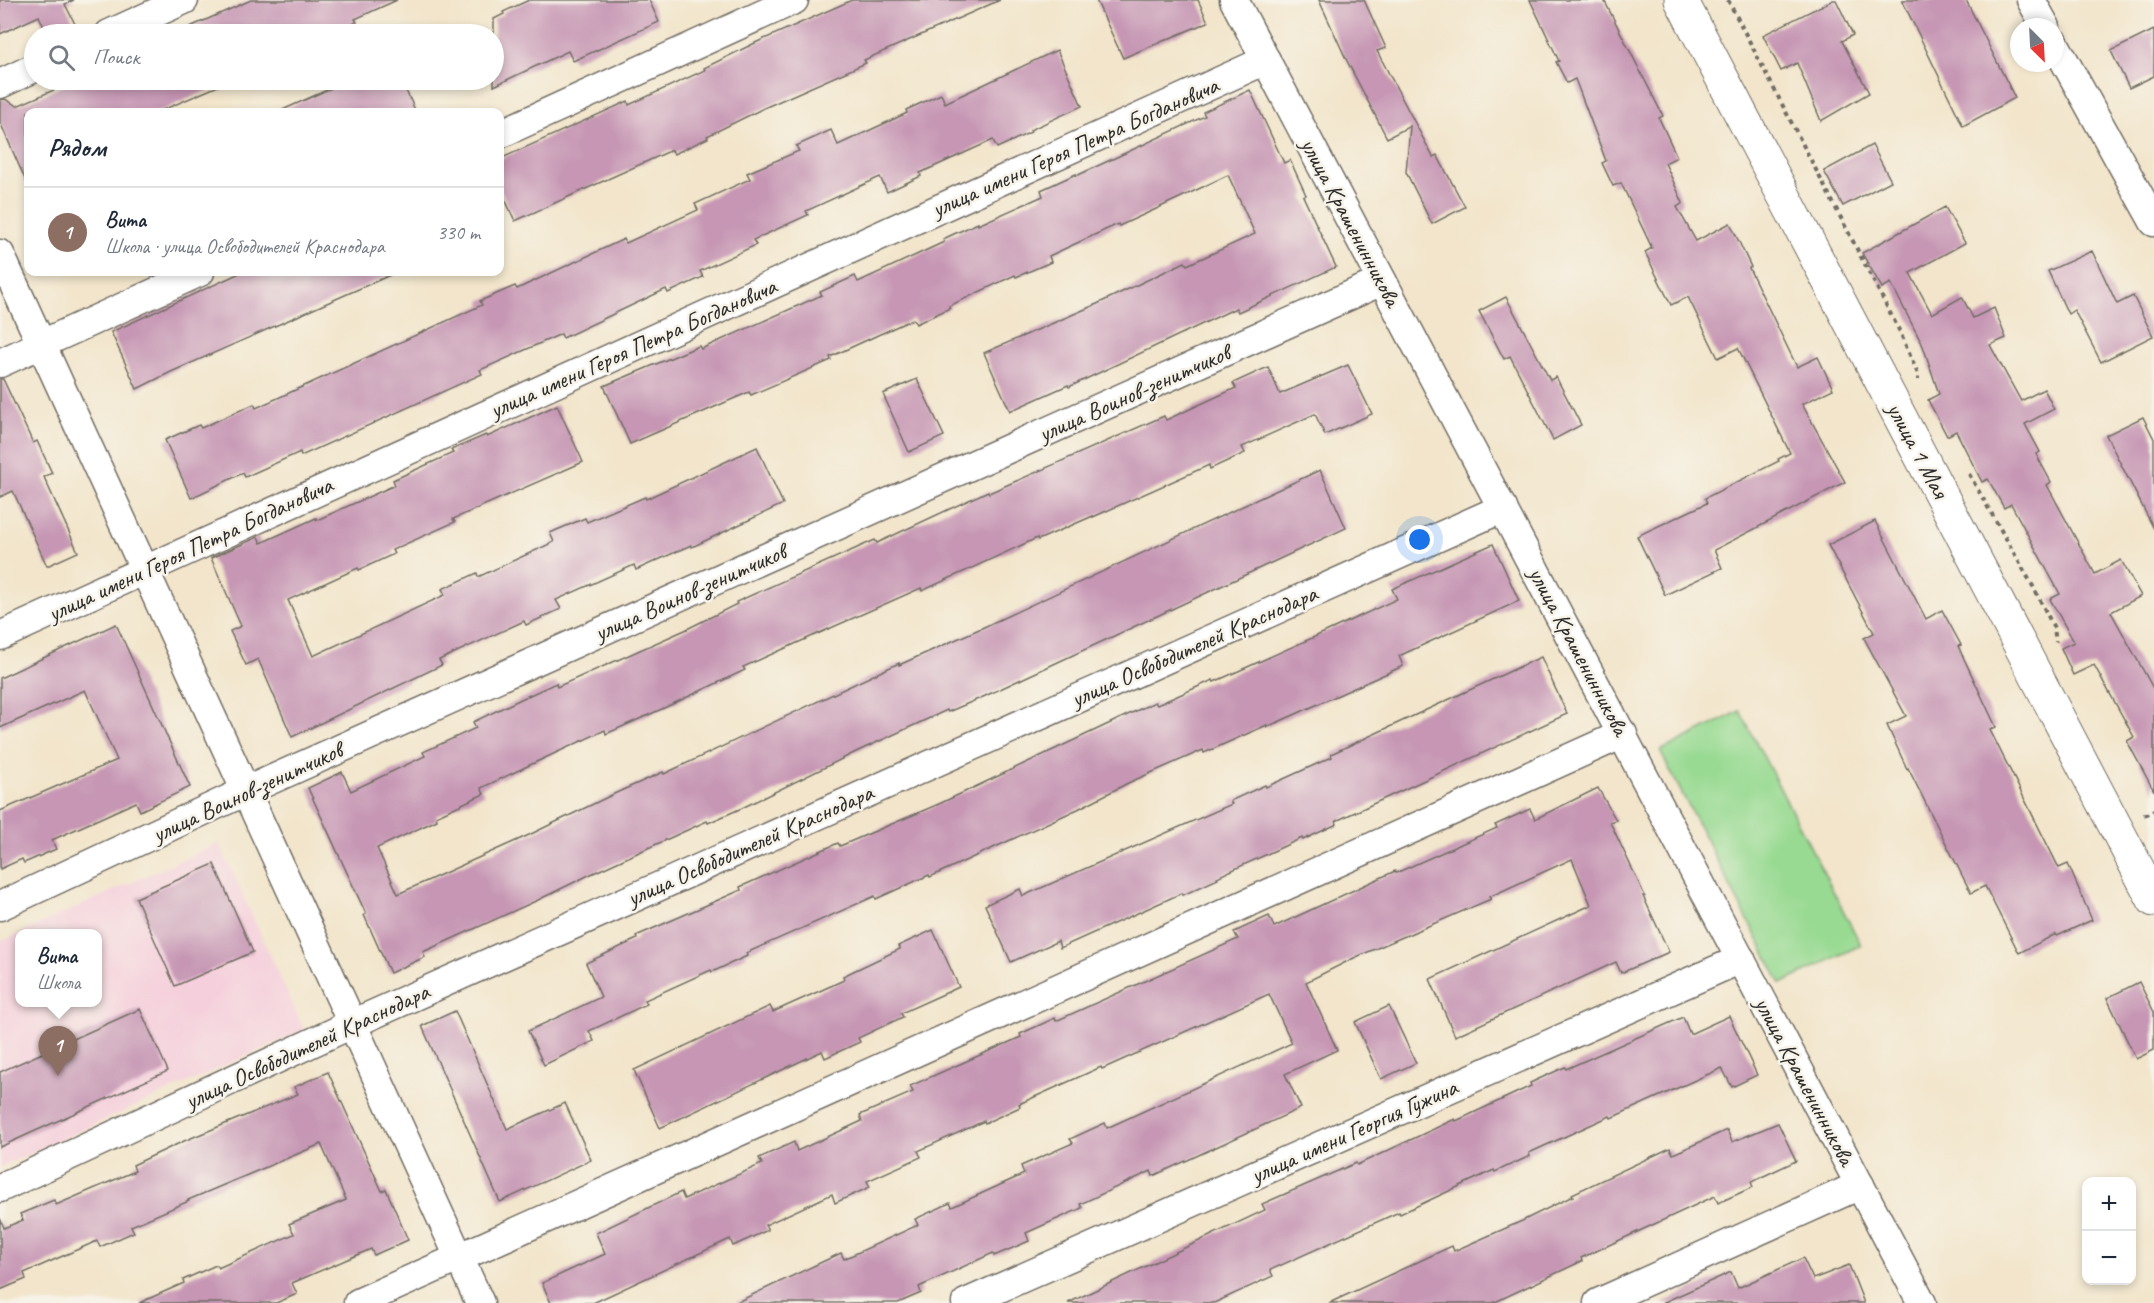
<!DOCTYPE html>
<html lang="ru">
<meta charset="utf-8">
<style>
body{margin:0;font-family:Caveat,sans-serif;background:#f2f2f3;color:#1f2937}
.controls{position:absolute;right:18px;bottom:18px;display:grid;overflow:hidden;border-radius:12px;box-shadow:0 3px 9px #0003}
.controls button{width:54px;height:54px;display:grid;place-items:center;padding:0;border:0;border-bottom:2px solid #e0e1e3;background:#fff;color:#1f2937;font:30px sans-serif}
.compass{position:absolute;left:2010px;top:18px;width:54px;height:54px;border-radius:50%;background:#fff;box-shadow:0 3px 9px #0003;rotate:156deg}
.you{position:absolute;left:1420px;top:540px;width:21px;height:21px;margin:-15px;border:4px solid #fff;border-radius:50%;background:#1a73e8;box-shadow:0 0 0 9px #1a73e833}
.badge{display:grid;place-items:center;width:39px;height:39px;border-radius:50%;background:#1a73e8;color:#fff;font-size:20px;font-weight:700}
.pin{position:absolute;translate:-50% -50px;filter:drop-shadow(0 2px 3px #0008)}
.pin::after{content:'';position:absolute;top:32px;width:21px;height:18px;background:inherit;clip-path:polygon(0 0,100% 0,50% 100%)}
.popup{position:absolute;left:15px;top:929px;width:87px;height:78px;box-sizing:border-box;display:grid;place-content:center;border-radius:12px;background:#fff;filter:drop-shadow(0 2px 4px #0005);font-size:20px;white-space:nowrap;color:#747a83}
.popup b{font-size:22px;color:#1f2937}
.popup::after{content:'';position:absolute;left:50%;top:100%;margin-left:-12px;border:12px solid transparent;border-top-color:#fff}
.list{margin:0;padding:0;list-style:none}
h2{display:flex;justify-content:space-between;align-items:center;height:78px;margin:0;padding:0 24px;font-size:26px}
h2 small{font-size:20px;font-weight:400;color:#747a83}
.list li{display:grid;grid-template-columns:39px 1fr auto;gap:18px;align-items:center;box-sizing:border-box;height:90px;padding:0 24px;border-top:2px solid #e0e1e3}
.list b{display:block;font-size:22px;white-space:nowrap}
.list p{margin:0;font-size:20px;white-space:nowrap;color:#747a83}
.list em{font-size:20px;font-style:normal;color:#747a83}
.icon{flex:none;width:33px;height:33px;fill:none;stroke:currentColor;stroke-width:2;stroke-linecap:round;stroke-linejoin:round}
.map{position:relative;flex:none;width:2154px;height:1303px;overflow:hidden}
.search{position:absolute;background:#fff;box-shadow:0 3px 9px #0003;left:24px;top:24px;width:480px;height:66px;display:flex;align-items:center;gap:15px;box-sizing:border-box;padding:0 21px;border-radius:33px;color:#747a83;font-size:22px}
.panel{position:absolute;background:#fff;box-shadow:0 3px 9px #0003;left:24px;top:108px;width:480px;height:168px;border-radius:12px}
.map>svg:first-child{display:block}
</style>
<div class="map">
<svg width="2154" height="1303" viewBox="0 0 2154 1303">
<rect width="100%" height="100%" fill="#f7f3e8"/>
<filter id="ink" filterUnits="userSpaceOnUse"><feTurbulence type="fractalNoise" baseFrequency=".0167" numOctaves="2"/><feDisplacementMap in="SourceGraphic" scale="12" xChannelSelector="R" yChannelSelector="G"/><feConvolveMatrix kernelMatrix="1 2 1 2 8 2 1 2 1" color-interpolation-filters="sRGB"/></filter>
<filter id="wash" filterUnits="userSpaceOnUse"><feTurbulence type="fractalNoise" baseFrequency=".008" numOctaves="4" result="noise"/><feDisplacementMap in="SourceGraphic" scale="24" xChannelSelector="R" yChannelSelector="G"/><feGaussianBlur stdDeviation="1.35" result="paint"/><feColorMatrix in="noise" values="0 0 0 0 0 0 0 0 0 0 0 0 0 0 0 0 0 1.4 0 .05"/><feComposite in="paint" operator="in"/></filter>
<g filter="url(#wash)">
<rect width="100%" height="100%" fill="#f2e5cb"/>
<!-- built -->
<path fill="#f5cfdc" fill-rule="evenodd" d="M219,843L304,1030L0,1167V942ZM19,934H97V1002H19Z"/>
<!-- green -->
<polygon fill="#98da92" stroke="#62825e" stroke-width="1.5" points="1740,711 1861,945 1781,984 1660,751"/>
<g id="blocks">
<!-- building -->
<g fill="#c696b4">
<polygon points="0,0 74,0 65,4 76,26 56,34 47,34 39,16 0,34"/>
<polygon points="251,0 397,0 355,19 357,22 330,34 174,34"/>
<polygon points="529,0 649,0 659,22 573,61 568,51 494,86 494,19 504,14 503,12"/>
<polygon points="852,0 1000,0 864,60 866,63 764,108 707,136 708,138 674,154 672,150 515,221 500,188 500,159 628,101 629,105 705,70 704,68 755,43"/>
<polygon points="1096,0 1198,0 1208,22 1123,58"/>
<polygon points="1319,0 1364,0 1386,48 1377,51 1433,157 1437,155 1465,207 1432,224 1406,172 1410,126 1387,138 1347,61"/>
<polygon points="1530,0 1604,0 1663,116 1659,118 1677,157 1665,163 1683,203 1677,207 1696,241 1730,223 1751,267 1749,268 1797,367 1818,357 1833,389 1802,404 1845,482 1714,550 1722,568 1665,595 1637,536 1707,503 1705,498 1779,461 1778,459 1790,453 1738,348 1718,358 1688,297 1671,305 1645,252 1652,248 1621,183 1613,186 1602,163 1606,161 1575,79 1567,83 1556,62 1559,61"/>
<polygon points="1833,0 1836,0 1853,35 1842,41 1869,93 1821,121 1797,63 1781,71 1763,35"/>
<polygon points="1902,0 1966,0 2015,98 1963,126"/>
<polygon points="2154,30 2154,76 2129,88 2111,51"/>
<polygon points="1057,50 1082,106 1030,130 1031,132 997,148 993,140 920,173 921,176 887,192 880,177 806,211 808,215 753,240 756,245 700,271 703,277 668,293 666,289 563,338 561,334 480,370 482,374 301,456 300,452 245,477 243,473 191,498 165,440 199,425 201,428 254,404 256,408 482,305 480,301 515,286 517,289 624,239 626,243 698,210 695,204 750,179 747,173 799,151 796,146 831,130 838,145 907,113 906,110 941,94 945,103"/>
<polygon points="77,80 232,80 158,112 28,112 28,186 0,122 0,100 5,99 17,106"/>
<polygon points="349,80 401,80 416,112 278,112"/>
<polygon points="1250,90 1284,163 1290,160 1306,195 1303,196 1336,267 1238,312 1236,308 1069,387 1068,385 1010,411 984,353 1097,304 1185,262 1187,265 1255,234 1228,175 1154,210 1119,226 1118,224 1049,256 1051,262 1016,277 1015,275 949,306 950,308 916,324 913,319 830,357 831,360 751,395 749,392 630,444 604,386 699,346 701,349 822,295 820,292 855,276 858,282 944,242 943,239 978,223 978,225 1043,196 1041,190 1076,174 1076,176 1205,116 1203,112"/>
<polygon points="1872,145 1891,181 1843,206 1824,171"/>
<polygon points="1945,207 1965,243 1910,273 1932,314 1962,297 1973,318 1994,308 2006,338 1990,345 2021,401 2044,389 2054,409 2025,424 2040,452 2036,454 2051,482 2047,485 2095,574 2121,560 2141,596 2111,612 2154,690 2154,791 2127,741 2134,737 2094,665 2073,675 2061,648 2074,642 2050,599 2060,594 2011,504 2004,508 1988,479 1982,482 1956,431 1947,436 1928,400 1939,394 1923,346 1891,283 1882,288 1862,253"/>
<polygon points="2092,251 2117,304 2133,296 2153,336 2101,362 2074,310 2068,314 2048,271"/>
<polygon points="242,272 397,272 171,372 137,389 111,332"/>
<polygon points="1506,297 1550,380 1556,377 1581,425 1553,440 1510,356 1504,359 1479,311"/>
<polygon points="1348,365 1372,414 1325,435 1315,414 1242,447 1245,453 1210,469 1209,465 1093,517 1093,516 1038,540 1037,538 922,591 921,588 743,667 745,670 664,708 606,734 605,730 534,763 481,788 484,794 436,816 437,820 377,848 398,894 529,835 616,793 663,772 664,774 899,663 899,665 986,626 1320,470 1346,528 983,697 948,712 947,710 858,751 742,808 708,823 707,821 589,875 538,900 423,952 425,957 390,973 364,915 366,914 308,788 342,772 351,791 425,756 423,752 476,728 473,722 521,699 556,683 557,687 685,630 737,604 736,602 875,540 877,543 988,491 989,493 1164,416 1166,420 1236,388 1233,383 1268,367 1280,394"/>
<polygon points="0,379 3,379 33,443 37,441 52,473 44,477 78,552 47,566 13,491 0,497"/>
<polygon points="917,379 944,436 909,452 883,394"/>
<polygon points="557,405 583,462 453,519 455,522 392,550 394,554 359,570 358,568 288,600 313,656 445,595 442,589 477,573 478,577 554,542 550,533 585,518 587,522 645,497 646,499 757,447 783,504 692,547 691,545 636,570 634,565 556,600 561,609 526,625 524,621 439,660 442,665 292,737 258,659 246,665 230,631 241,626 211,558 258,537 261,543 316,518 317,520 395,485 393,480 453,453 451,450 486,435 487,437"/>
<polygon points="2143,417 2154,439 2154,529 2106,435"/>
<polygon points="1875,521 1926,619 1942,610 1961,645 1958,646 1996,727 1990,730 2059,868 2068,864 2092,920 2057,936 2056,934 2019,953 1985,886 1971,893 1908,768 1907,769 1887,725 1906,716 1864,638 1874,633 1828,545"/>
<polygon points="1493,544 1519,601 1399,656 1403,666 1267,727 1267,725 1204,753 1203,750 1128,783 1078,809 930,877 929,875 876,899 875,896 746,953 747,956 712,972 711,970 645,1000 647,1004 589,1031 594,1041 544,1065 528,1031 601,997 586,963 637,939 636,936 741,890 740,887 838,843 840,846 939,804 1155,702 1157,705 1213,680 1214,682 1321,634 1397,599 1392,589"/>
<polygon points="116,624 190,787 140,811 136,802 52,840 56,849 24,863 22,859 0,869 0,811 117,760 85,690 0,728 0,678"/>
<polygon points="1541,657 1567,714 1336,821 1337,824 1303,840 1302,838 1217,877 1218,879 1183,895 1182,893 1060,948 1058,941 1011,962 985,905 1020,889 1023,896 1232,804 1230,801 1265,785 1266,787 1332,757 1331,754"/>
<polygon points="1598,788 1616,820 1610,822 1645,896 1643,896 1669,952 1621,973 1616,962 1455,1036 1430,979 1591,905 1572,859 1489,897 1491,899 1354,958 1306,982 1337,1050 1285,1074 1301,1108 1153,1176 1151,1171 1080,1204 1082,1208 1026,1233 1029,1241 994,1256 993,1253 919,1287 921,1293 898,1303 735,1303 841,1253 844,1259 918,1225 915,1219 950,1203 952,1207 1024,1174 1021,1166 1073,1143 1070,1139 1105,1123 1107,1128 1292,1043 1269,994 1102,1069 1101,1067 1019,1104 1020,1107 985,1123 984,1121 918,1151 921,1157 867,1181 870,1187 835,1203 832,1194 765,1225 768,1230 733,1246 730,1239 593,1303 551,1303 542,1283 605,1254 596,1233 681,1192 684,1199 762,1164 759,1158 794,1142 797,1151 862,1121 860,1115 913,1092 910,1086 1021,1037 1020,1034 1055,1018 1056,1021 1238,939 1234,932 1269,916 1274,927 1395,871 1396,873 1497,828 1495,825 1530,809 1535,819"/>
<polygon points="214,864 253,952 175,986 136,898"/>
<polygon points="933,930 959,987 901,1013 903,1017 858,1038 860,1042 825,1058 822,1051 660,1128 634,1070 770,1006 773,1012 844,980 843,976 900,949 898,946"/>
<polygon points="2139,982 2154,1012 2154,1050 2136,1059 2107,998"/>
<polygon points="1389,1006 1416,1063 1381,1079 1355,1022"/>
<polygon points="140,1009 168,1071 0,1147 0,1072"/>
<polygon points="455,1011 507,1129 565,1103 591,1160 500,1202 422,1026"/>
<polygon points="1729,1016 1757,1075 1732,1087 1722,1068 1611,1118 1610,1116 1529,1153 1530,1156 1495,1172 1494,1170 1400,1214 1399,1212 1270,1270 1273,1276 1214,1303 1068,1303 1265,1210 1262,1204 1356,1163 1357,1165 1455,1119 1456,1121 1531,1086 1530,1083 1565,1067 1566,1069 1683,1017 1690,1034"/>
<polygon points="328,1072 382,1191 386,1189 408,1240 374,1255 371,1249 292,1283 297,1294 276,1303 139,1303 184,1283 183,1280 216,1265 218,1268 294,1234 289,1224 346,1200 321,1144 188,1200 189,1201 131,1226 134,1232 100,1247 97,1241 24,1273 26,1279 0,1290 0,1218 4,1228 23,1220 20,1214 54,1200 56,1205 135,1171 133,1165 184,1141 298,1094 294,1087"/>
<polygon points="1778,1123 1796,1161 1751,1182 1753,1187 1718,1203 1715,1196 1581,1258 1582,1261 1493,1303 1329,1303 1452,1246 1454,1251 1522,1221 1573,1196 1572,1194 1670,1148 1673,1154 1727,1130 1732,1142"/>
<polygon points="1803,1258 1813,1279 1849,1265 1864,1303 1662,1303 1731,1272 1738,1288"/>
</g>
</g>
</g>
<g filter="url(#ink)">
<use href="#blocks" fill-opacity="0" stroke="#716c63" stroke-width="1.5"/>
<g fill="none" stroke-linecap="round" stroke-linejoin="round">
<defs>
<g id="street">
<polyline points="1234,0 1922,1303"/>
<polyline points="2031,0 2046,27"/>
<polyline points="109,34 184,0"/>
<polyline points="2055,44 2154,222"/>
<polyline points="0,84 34,68"/>
<polyline points="500,134 794,0"/>
<polyline points="0,254 480,1303"/>
<polyline points="0,363 200,272"/>
<polyline points="0,636 1266,60"/>
<polyline points="0,906 246,791 1382,281"/>
<polyline points="0,1188 352,1024 1503,508"/>
<polyline points="358,1303 1623,734"/>
<polyline points="966,1303 1741,959"/>
<polyline points="1598,1303 1860,1185"/>
</g>
<polyline id="secondary" points="1681,0 2154,900"/>
</defs>
<!-- street casing -->
<use href="#street" stroke="#716c63" stroke-width="31"/>
<!-- secondary casing -->
<use href="#secondary" stroke="#716c63" stroke-width="35"/>
<!-- path -->
<g stroke="#716c63" stroke-width="4" stroke-dasharray="4.5 4.5" stroke-linecap="butt">
<polyline points="1728,0 1900,332 1918,374 1918,380"/>
<polyline points="1969,474 2034,588 2054,628 2056,642"/>
<polyline points="2144,815 2154,810"/>
</g>
<!-- street -->
<use href="#street" stroke="#fff" stroke-width="28"/>
<!-- secondary -->
<use href="#secondary" stroke="#fff" stroke-width="33"/>
</g>
</g>
<g text-anchor="middle" dominant-baseline="central" stroke-width="5" stroke-linejoin="round" paint-order="stroke">
<!-- street labels -->
<g font-size="24" fill="#2b2b2b" stroke="#f7f3e8">
<text transform="translate(1075 147) rotate(-24)">улица имени Героя Петра Богдановича</text>
<text transform="translate(1351 222) rotate(62)">улица Крашенинникова</text>
<text transform="translate(633 348) rotate(-24)">улица имени Героя Петра Богдановича</text>
<text transform="translate(1134 393) rotate(-24)">улица Воинов-зенитчиков</text>
<text transform="translate(1918 450) rotate(62)">улица 1 Мая</text>
<text transform="translate(190 549) rotate(-25)">улица имени Героя Петра Богдановича</text>
<text transform="translate(690 592) rotate(-24)">улица Воинов-зенитчиков</text>
<text transform="translate(1194 646) rotate(-24)">улица Освободителей Краснодара</text>
<text transform="translate(1579 651) rotate(62)">улица Крашенинникова</text>
<text transform="translate(247 792) rotate(-25)">улица Воинов-зенитчиков</text>
<text transform="translate(750 845) rotate(-24)">улица Освободителей Краснодара</text>
<text transform="translate(307 1046) rotate(-25)">улица Освободителей Краснодара</text>
<text transform="translate(1805 1081) rotate(62)">улица Крашенинникова</text>
<text transform="translate(1354 1131) rotate(-24)">улица имени Георгия Гужина</text>
</g>
</g>
</svg>
<div class="controls">
<button>+</button>
<button>−</button>
</div>
<svg class="compass" viewBox="-18 -18 36 36"><path d="M0-13l5 13h-10z" fill="#e53935"/><path d="M0 13l5-13h-10z" fill="#747a83"/></svg>
<div class="you"></div>
<div class="pin badge" style="left:58px;top:1076px;background:#8d6e63">1</div>
<div class="popup"><b>Вита</b>Школа</div>
<div class="search"><svg class="icon" aria-label="search" viewBox="0 0 24 24"><circle cx="10" cy="10" r="6"/><path d="M15 15l6 6"/></svg>Поиск</div>
<section class="panel">
<h2>Рядом<small></small></h2>
<ul class="list">
<li><span class="badge" style="background:#8d6e63">1</span><div><b>Вита</b><p>Школа · улица Освободителей Краснодара</p></div><em>330 m</em></li>
</ul>
</section>
</div>
